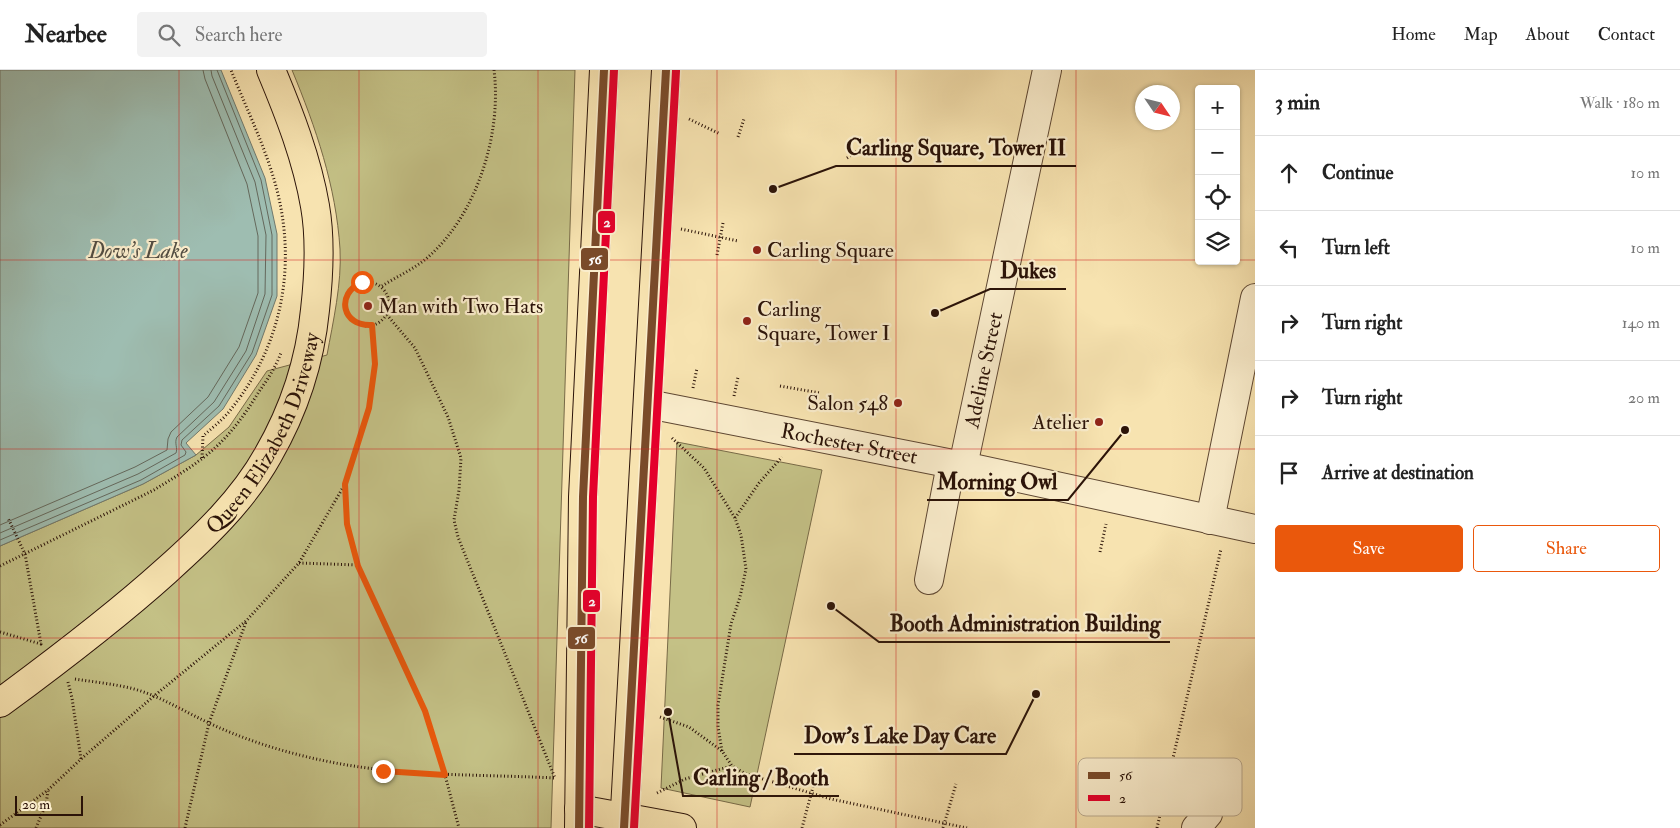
<!DOCTYPE html>
<meta charset="utf-8">
<style>
body{margin:0;font-family:"IM FELL Double Pica",serif;background:#f2f2f2;color:#222}
.controls{position:absolute;right:15px;top:15px;display:grid;overflow:hidden;border-radius:5px;box-shadow:0 1px 4px #0004}
.controls button{width:45px;height:45px;display:grid;place-items:center;padding:0;border:0;border-bottom:1px solid #e0e0e0;background:#fff;color:#222;font:25px sans-serif}
.compass{position:absolute;left:1135px;top:15px;width:45px;height:45px;border-radius:50%;background:#fff;box-shadow:0 1px 4px #0004;rotate:125deg}
.scale{position:absolute;left:15px;bottom:12px;width:68px;box-sizing:border-box;padding-left:5px;border:2px solid #2b1308;border-top:0;font-size:14px;line-height:18px;white-space:nowrap;color:#2b1308;-webkit-text-stroke:4px #faedcc;paint-order:stroke}
.stop{position:absolute;width:15px;height:15px;margin:-11px;border:4px solid #ea580c;border-radius:50%;background:#fff}
.stop.end{background:#ea580c;border-color:#fff;box-shadow:0 1px 5px #0008}
.list{margin:0;padding:0;list-style:none}
h2{display:flex;justify-content:space-between;align-items:center;height:65px;margin:0;padding:0 20px;font-size:21px}
h2 small{font-size:16px;font-weight:400;color:#767676}
.list li{display:grid;grid-template-columns:32px 1fr auto;gap:15px;align-items:center;box-sizing:border-box;height:75px;padding:0 20px;border-top:1px solid #e0e0e0}
.list b{display:block;font-size:19px;white-space:nowrap}
.list em{font-size:16px;font-style:normal;color:#767676}
.actions{display:flex;gap:10px;padding:15px 20px}
.actions a{flex:1;padding:11px 0;border:1px solid #ea580c;border-radius:5px;text-align:center;font-size:18px;color:#ea580c}
.actions .main{background:#ea580c;color:#fff}
.icon{flex:none;width:28px;height:28px;fill:none;stroke:currentColor;stroke-width:2;stroke-linecap:round;stroke-linejoin:round}
.map{position:relative;flex:none;width:1255px;height:758px;overflow:hidden}
header{display:flex;align-items:center;gap:30px;box-sizing:border-box;height:70px;padding:0 25px;background:#fff;border-bottom:1px solid #e0e0e0}
header strong{font-size:24px}
nav{display:flex;gap:28px;margin-inline-start:auto;font-size:18px}
.search{width:350px;height:45px;background:#f2f2f2;display:flex;align-items:center;gap:12px;box-sizing:border-box;padding:0 18px;border-radius:5px;color:#767676;font-size:19px}
main{display:flex}
aside{flex:1;background:#fff}
.map>svg:first-child{display:block}
</style>
<header>
<strong>Nearbee</strong>
<div class="search"><svg class="icon" aria-label="search" viewBox="0 0 24 24"><circle cx="10" cy="10" r="6"/><path d="M15 15l6 6"/></svg>Search here</div>
<nav><a>Home</a><a>Map</a><a>About</a><a>Contact</a></nav>
</header>
<main>
<div class="map">
<svg width="1255" height="758" viewBox="0 0 1255 758">
<rect width="100%" height="100%" fill="#f7e3b0"/>
<filter id="stains"><feTurbulence type="fractalNoise" baseFrequency=".004" numOctaves="4"/><feColorMatrix values="0 0 0 0 .2 0 0 0 0 .09 0 0 0 0 .02 0 0 0 .5 -.17"/></filter>
<radialGradient id="worn" r=".72"><stop offset=".6" stop-color="#630" stop-opacity="0"/><stop offset="1" stop-color="#630" stop-opacity=".3"/></radialGradient>
<!-- green -->
<g fill="#c4c186" stroke="#786a47">
<path d="M292,0H575L551,758H0V476L143,414L196,385L229,357L267,301L327,285C333,252 342,213 340,179C336,116 316,58 292,0Z"/>
<polygon points="677,372 822,400 750,737 661,718"/>
</g>
<!-- water -->
<polygon fill="#9ebdb1" stroke="#70796d" points="0,0 221,0 265,108 277,164 277,226 256,285 223,339 186,373 196,385 143,414 0,476"/>
<g fill="none" stroke-linecap="round" stroke-linejoin="round">
<!-- shore -->
<g stroke="#64685c" stroke-width="1">
<polyline points="0,455 135,397 167,380 168,369 171,362 208,327 239,277 258,223 258,166 247,114 205,9 203,0"/>
<path d="M0,463L138,404L176,383C178,378 174,373 177,367L214,332L246,281L265,224L266,165L255,112L212,6L211,0"/>
<polyline points="0,470 141,410 185,385 186,382 181,375 182,370 219,336 252,283 272,225 272,165 261,110 217,0"/>
</g>
<defs>
<g id="minor">
<path id="s1" d="M648,334L963,396L1255,459"/>
<path id="s2" d="M963,396L1047,0"/>
<polyline points="1210,450 1255,228"/>
<polyline points="929,510 951,394"/>
<polyline points="1196,758 1208,744"/>
</g>
<g id="major">
<path id="s3" d="M0,633C57,591 114,548 166,501C204,467 243,430 268,385C294,340 310,291 315,240C319,205 321,170 315,136C307,89 289,43 271,0"/>
<polyline points="579,739 682,758"/>
<polyline points="579,758 583,427 604,0"/>
<polyline points="624,758 666,0"/>
</g>
</defs>
<!-- minor casing -->
<use href="#minor" stroke="#5e4732" stroke-width="30"/>
<!-- major casing -->
<use href="#major" stroke="#2b1308" stroke-width="30"/>
<!-- path -->
<g stroke="#2b1308" stroke-width="3" stroke-dasharray="1 2.5" stroke-linecap="butt">
<polyline points="689,49 720,64"/>
<polyline points="738,67 744,49"/>
<polyline points="847,88 868,74"/>
<polyline points="681,159 738,171"/>
<polyline points="717,185 723,153"/>
<circle cx="367" cy="234" r="22"/>
<path d="M382,216C396,207 414,199 427,188C477,145 502,64 494,0"/>
<polyline points="780,316 820,323"/>
<polyline points="693,318 697,298"/>
<polyline points="734,326 738,307"/>
<polyline points="672,368 704,398 735,448 741,465 746,499 740,527 731,554 718,635 718,657 722,681"/>
<path d="M202,388L203,366C211,359 221,351 228,343C284,275 299,190 273,106C262,70 245,35 231,0"/>
<polyline points="345,415 347,454 358,495 425,641 445,705 459,758"/>
<polyline points="735,448 759,413 782,387"/>
<polyline points="1100,482 1106,454"/>
<polyline points="299,493 358,495"/>
<path d="M0,496L154,420C175,407 199,393 217,376C234,360 248,340 260,320C268,309 276,296 281,283"/>
<polyline points="0,562 41,574 25,484 8,448"/>
<path d="M75,609C94,612 115,614 134,619C160,626 183,641 207,652C242,669 283,682 321,690C398,707 477,704 555,708L458,467L454,450L459,420L461,388L448,347L415,278L387,245"/>
<polyline points="68,612 72,628 81,689"/>
<polyline points="660,647 689,657 722,681 732,696 746,704 831,729 967,758"/>
<polyline points="657,723 685,709 732,696"/>
<polyline points="0,755 48,720 81,689 154,626 246,551 299,493 345,414 369,338 375,294 372,255"/>
<polyline points="36,758 46,734 48,721"/>
<polyline points="185,758 209,653 246,552"/>
<polyline points="802,758 817,702"/>
<polyline points="943,758 956,714"/>
<polyline points="1157,758 1221,479"/>
</g>
<!-- minor -->
<use href="#minor" stroke="#faedcc" stroke-width="28"/>
<!-- major -->
<use href="#major" stroke="#f7e3b0" stroke-width="28"/>
<defs>
<g id="bus-1">
<polyline points="579,758 583,427 604,0"/>
<polyline points="624,758 666,0"/>
</g>
<g id="bus-2">
<polyline points="589,758 593,427 614,0"/>
<polyline points="634,758 676,1"/>
</g>
</defs>
<!-- bus-1 casing -->
<use href="#bus-1" stroke="#faedcc" stroke-width="11"/>
<!-- bus-2 casing -->
<use href="#bus-2" stroke="#faedcc" stroke-width="11"/>
<!-- bus-1 -->
<use href="#bus-1" stroke="#7a4b2a" stroke-width="8"/>
<!-- bus-2 -->
<use href="#bus-2" stroke="#e4002b" stroke-width="8"/>
</g>
<g fill="none" stroke-linecap="round" stroke-linejoin="round">
<!-- route -->
<path stroke="#ea580c" stroke-width="6" d="M362,212C335,224 342,257 372,255L375,294L369,338L345,414L347,454L358,496L425,641L445,705L383,701"/>
</g>
<!-- grid -->
<path fill="none" stroke="#d62828" stroke-width="1" stroke-opacity="0.55" d="M179,0V758M359,0V758M538,0V758M717,0V758M896,0V758M1076,0V758M0,190H1199M1236,190H1255M0,379H1255M0,568H1255"/>
<!-- markers -->
<g fill="#8f2418" stroke="#faedcc" stroke-width="2">
<circle cx="757" cy="180" r="5"/>
<circle cx="368" cy="236" r="5"/>
<circle cx="747" cy="251" r="5"/>
<circle cx="898" cy="333" r="5"/>
<circle cx="1099" cy="352" r="5"/>
</g>
<g text-anchor="middle" dominant-baseline="central" stroke-width="4.5" stroke-linejoin="round" paint-order="stroke">
<!-- poi labels -->
<g font-size="21" fill="#2b1308" stroke="#faedcc" text-anchor="start">
<text x="767" y="180">Carling Square</text>
<text x="378" y="236">Man with Two Hats</text>
<text x="757" y="239">Carling<tspan x="757" dy="24">Square, Tower I</tspan></text>
<text x="888" y="333" text-anchor="end">Salon 548</text>
<text x="1089" y="352" text-anchor="end">Atelier</text>
</g>
<!-- street labels -->
<g font-size="21" fill="#2b1308" stroke="#faedcc">
<text stroke="none"><textPath href="#s2" startOffset="98">Adeline Street</textPath></text>
<text stroke="none"><textPath href="#s3" startOffset="385">Queen Elizabeth Driveway</textPath></text>
<text stroke="none"><textPath href="#s1" startOffset="205">Rochester Street</textPath></text>
</g>
<!-- water labels -->
<g font-size="22" font-style="italic" fill="#534e43" stroke="#faedcc">
<text x="138" y="181">Dow's Lake</text>
</g>
</g>
<!-- legend -->
<rect x="1078" y="688" width="164" height="58" rx="8" fill="#faedcc" stroke="#bcac91" stroke-width="1"/>
<rect x="1088" y="702" width="22" height="7" fill="#7a4b2a"/>
<rect x="1088" y="725" width="22" height="6" fill="#e4002b"/>
<g font-size="14" fill="#2b1308">
<text x="1119" y="710">56</text>
<text x="1119" y="733">2</text>
</g>
<!-- callouts -->
<path fill="none" stroke="#2b1308" stroke-width="2" d="M773 119L836 96H1076M935 243L990 219H1066M1125 360L1068 430H927M831 536L879 572H1170M1036 624L1006 684H794M668 642L683 726H839"/>
<g fill="#2b1308" stroke="#faedcc" stroke-width="2">
<circle cx="773" cy="119" r="5"/>
<circle cx="935" cy="243" r="5"/>
<circle cx="1125" cy="360" r="5"/>
<circle cx="831" cy="536" r="5"/>
<circle cx="1036" cy="624" r="5"/>
<circle cx="668" cy="642" r="5"/>
</g>
<g font-size="22" text-anchor="middle" font-weight="bold" fill="#2b1308" stroke="#faedcc" stroke-width="4.5" stroke-linejoin="round" paint-order="stroke">
<text x="956" y="85">Carling Square, Tower II</text>
<text x="1028" y="208">Dukes</text>
<text x="997" y="419">Morning Owl</text>
<text x="1025" y="561">Booth Administration Building</text>
<text x="900" y="673">Dow's Lake Day Care</text>
<text x="761" y="715">Carling / Booth</text>
</g>
<g stroke="#faedcc" stroke-width="2">
<rect x="597" y="140" width="19" height="24" rx="5" fill="#e4002b"/>
<rect x="580" y="177" width="29" height="24" rx="5" fill="#7a4b2a"/>
<rect x="582" y="519" width="19" height="24" rx="5" fill="#e4002b"/>
<rect x="567" y="556" width="29" height="24" rx="5" fill="#7a4b2a"/>
</g>
<g font-size="14" text-anchor="middle" font-weight="bold" fill="#fff">
<text x="607" y="157">2</text>
<text x="595" y="194">56</text>
<text x="592" y="536">2</text>
<text x="581" y="573">56</text>
</g>
<rect width="100%" height="100%" filter="url(#stains)"/>
<rect width="100%" height="100%" fill="url(#worn)"/>
</svg>
<div class="controls">
<button>+</button>
<button>−</button>
<button><svg class="icon" aria-label="locate" viewBox="0 0 24 24"><circle cx="12" cy="12" r="6"/><path d="M12 2v4M12 18v4M2 12h4M18 12h4"/></svg></button>
<button><svg class="icon" aria-label="layers" viewBox="0 0 24 24"><path d="M12 4l9 5-9 5-9-5zM3 14l9 5 9-5"/></svg></button>
</div>
<svg class="compass" viewBox="-18 -18 36 36"><path d="M0-13l5 13h-10z" fill="#e53935"/><path d="M0 13l5-13h-10z" fill="#767676"/></svg>
<div class="scale">20 m</div>
<div class="stop" style="left:362px;top:212px"></div>
<div class="stop end" style="left:383px;top:701px"></div>
</div>
<aside>
<h2>3 min<small>Walk · 180 m</small></h2>
<ul class="list">
<li><svg class="icon" aria-label="ahead" viewBox="0 0 24 24"><path d="M12 20V5M6 11l6-6 6 6"/></svg><div><b>Continue</b></div><em>10 m</em></li>
<li><svg class="icon" aria-label="left" viewBox="0 0 24 24"><path d="M17 20v-9H6M10 6l-5 5 5 5"/></svg><div><b>Turn left</b></div><em>10 m</em></li>
<li><svg class="icon" aria-label="right" viewBox="0 0 24 24"><path d="M7 20v-9h11M14 6l5 5-5 5"/></svg><div><b>Turn right</b></div><em>140 m</em></li>
<li><svg class="icon" aria-label="right" viewBox="0 0 24 24"><path d="M7 20v-9h11M14 6l5 5-5 5"/></svg><div><b>Turn right</b></div><em>20 m</em></li>
<li><svg class="icon" aria-label="arrive" viewBox="0 0 24 24"><path d="M6 21V4h12l-3 4 3 4H6"/></svg><div><b>Arrive at destination</b></div></li>
</ul>
<div class="actions"><a class="main">Save</a><a>Share</a></div>
</aside>
</main>
